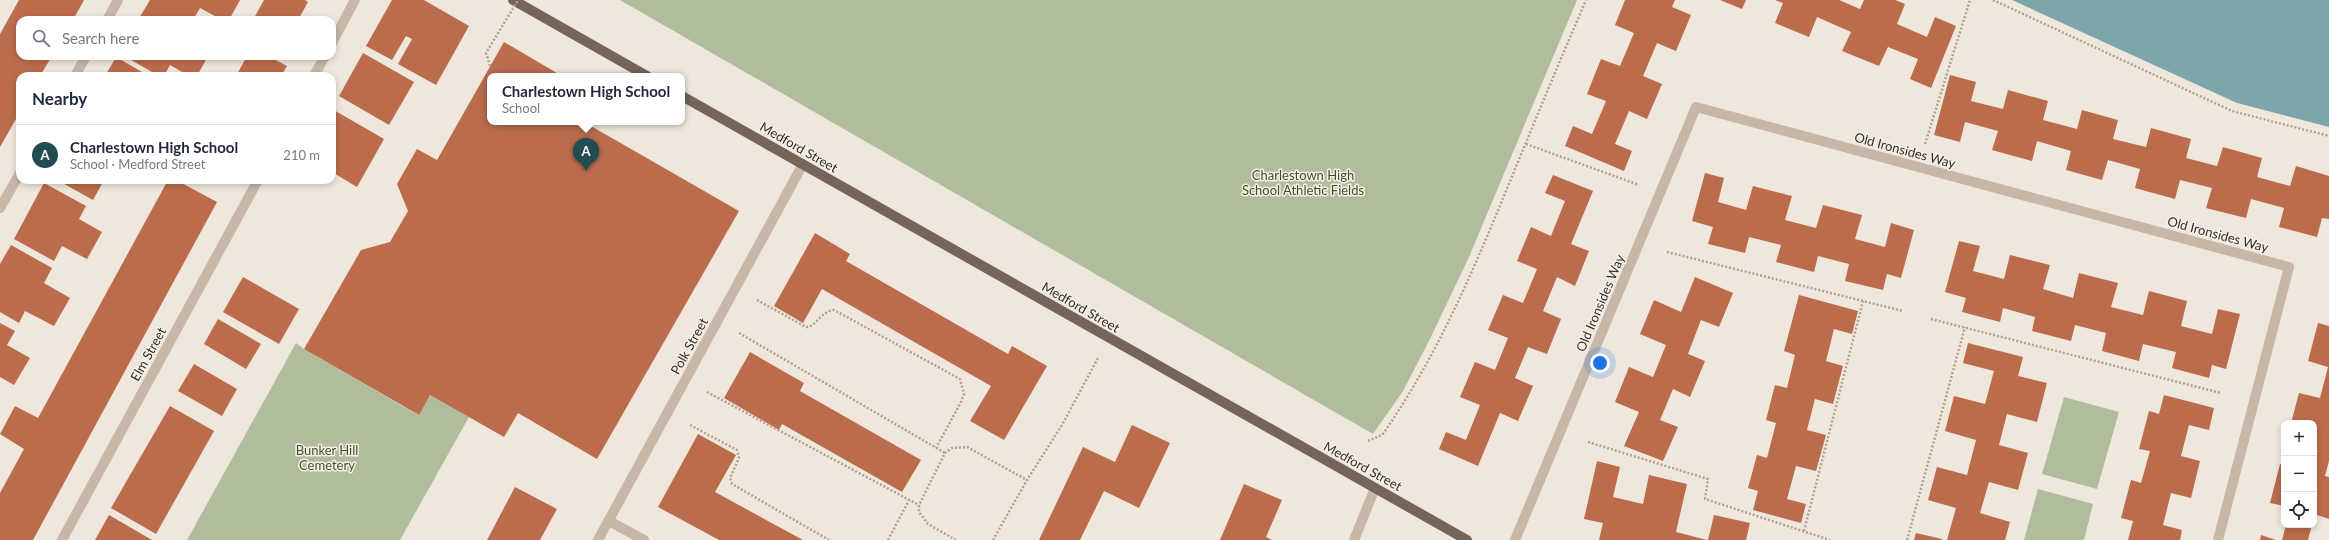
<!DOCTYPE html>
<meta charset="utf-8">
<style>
body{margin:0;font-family:Lato,sans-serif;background:#f2f2f3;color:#1f2937}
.controls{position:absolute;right:12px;bottom:12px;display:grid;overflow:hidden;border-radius:8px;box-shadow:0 2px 6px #0003}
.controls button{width:36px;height:36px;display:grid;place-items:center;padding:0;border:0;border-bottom:1px solid #e0e1e3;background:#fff;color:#1f2937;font:20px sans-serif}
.you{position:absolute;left:1600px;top:363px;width:14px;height:14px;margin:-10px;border:3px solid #fff;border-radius:50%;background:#1a73e8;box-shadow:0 0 0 6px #1a73e833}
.badge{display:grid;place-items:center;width:26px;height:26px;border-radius:50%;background:#214c51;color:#fff;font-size:13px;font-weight:700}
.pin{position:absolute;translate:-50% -33px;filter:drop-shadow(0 1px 2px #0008)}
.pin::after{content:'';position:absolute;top:21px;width:14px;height:12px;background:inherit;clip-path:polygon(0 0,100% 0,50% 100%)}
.popup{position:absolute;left:487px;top:73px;width:198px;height:52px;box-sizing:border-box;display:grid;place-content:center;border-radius:8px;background:#fff;filter:drop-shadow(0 1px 3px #0005);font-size:13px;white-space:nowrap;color:#747a83}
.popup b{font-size:15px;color:#1f2937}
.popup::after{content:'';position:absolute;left:50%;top:100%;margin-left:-8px;border:8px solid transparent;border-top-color:#fff}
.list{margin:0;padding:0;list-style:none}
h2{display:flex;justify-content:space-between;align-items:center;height:52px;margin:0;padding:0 16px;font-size:17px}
h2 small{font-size:13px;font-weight:400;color:#747a83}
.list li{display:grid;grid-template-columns:26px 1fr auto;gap:12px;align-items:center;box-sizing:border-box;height:60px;padding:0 16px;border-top:1px solid #e0e1e3}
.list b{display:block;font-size:15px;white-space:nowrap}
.list p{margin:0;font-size:13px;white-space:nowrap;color:#747a83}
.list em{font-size:13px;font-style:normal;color:#747a83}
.icon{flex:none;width:22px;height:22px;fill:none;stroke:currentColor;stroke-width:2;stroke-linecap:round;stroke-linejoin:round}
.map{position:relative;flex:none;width:2329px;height:540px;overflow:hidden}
.search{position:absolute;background:#fff;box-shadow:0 2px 6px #0003;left:16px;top:16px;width:320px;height:44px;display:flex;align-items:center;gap:10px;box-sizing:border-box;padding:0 14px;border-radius:12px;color:#747a83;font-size:15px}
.panel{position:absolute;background:#fff;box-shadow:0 2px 6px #0003;left:16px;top:72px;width:320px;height:112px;border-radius:12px}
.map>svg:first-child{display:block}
</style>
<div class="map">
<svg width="2329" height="540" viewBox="0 0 2329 540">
<rect width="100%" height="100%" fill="#efe7db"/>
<!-- green -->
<g fill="#b0bd9c">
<polygon points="620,0 1577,0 1469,257 1430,339 1403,391 1373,434"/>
<polygon points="296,343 304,349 418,415 430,395 469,417 400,540 187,540"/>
<polygon points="2064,397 2119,412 2097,489 2042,474"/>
<polygon points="2038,489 2093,504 2084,540 2024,540"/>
</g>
<!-- water -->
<polygon fill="#7ca6aa" points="2012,0 2329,0 2329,127 2237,103"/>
<!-- building -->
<g fill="#bb6c4d">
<polygon points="19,0 84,0 73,20 20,20 20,56 52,56 40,76 20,76 20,112 0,147 0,34"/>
<polygon points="150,0 240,0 229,20 222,20 200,8 193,20 138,20"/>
<polygon points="264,0 305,0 308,2 298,20 258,20 254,18"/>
<polygon points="392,0 424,0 469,26 436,85 398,64 412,39 406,36 392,60 366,46"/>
<polygon points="1625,0 1675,0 1672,7 1691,15 1676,51 1657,43 1643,76 1662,84 1647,119 1629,111 1615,144 1632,151 1624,171 1565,146 1573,126 1592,134 1606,101 1587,94 1601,59 1620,66 1634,33 1615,25"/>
<polygon points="1720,0 1746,0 1742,9"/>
<polygon points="1775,0 1839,0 1860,9 1864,0 1895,0 1905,4 1897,24 1927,37 1935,17 1956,26 1931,88 1910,79 1918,59 1888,47 1879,66 1842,51 1851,32 1817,17 1809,37 1775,23 1783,3"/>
<polygon points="504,42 562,76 490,76 490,122 584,122 739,211 597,459 518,413 504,437 430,395 419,415 304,349 361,250 390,242 408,211 397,184 417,149 437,160"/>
<polygon points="363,53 414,82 389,125 339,96"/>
<polygon points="124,56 208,56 197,76 189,76 170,65 164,76 159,76"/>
<polygon points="247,56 268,56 287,66 281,76 236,76"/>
<polygon points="116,57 149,76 105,76"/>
<polygon points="1950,75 1976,82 1971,101 2003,109 2008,90 2048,101 2043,120 2077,129 2082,110 2118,120 2113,139 2146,147 2151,128 2191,139 2186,158 2217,166 2223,147 2262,158 2257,177 2290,186 2296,166 2329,176 2329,219 2322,218 2317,237 2279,227 2284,208 2251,199 2246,218 2206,208 2212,188 2180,180 2175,199 2135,188 2140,169 2108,160 2102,180 2066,170 2071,151 2037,141 2032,161 1992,150 1998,131 1965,122 1960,142 1934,135"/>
<polygon points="332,109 384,139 357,187 332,172"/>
<polygon points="1705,173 1724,178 1718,202 1746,210 1753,186 1792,196 1785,220 1816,228 1823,205 1862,215 1855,239 1885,247 1891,223 1914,230 1901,278 1887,274 1883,290 1845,281 1849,264 1818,256 1814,272 1776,262 1781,245 1749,237 1745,253 1708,244 1713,227 1692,221"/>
<polygon points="1553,175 1593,191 1571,244 1589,251 1575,286 1557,277 1543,311 1561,319 1547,354 1528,347 1515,378 1533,386 1518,421 1500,413 1478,466 1439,449 1446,432 1466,440 1480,405 1460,397 1475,362 1495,370 1508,338 1488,330 1503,295 1523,303 1537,269 1517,261 1531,227 1551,236 1565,201 1545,193"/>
<polygon points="57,180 104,180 93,200"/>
<polygon points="168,180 176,180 217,202 33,540 0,540 0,493 24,449 0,434 15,406 38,418"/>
<polygon points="44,183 86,206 79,219 102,232 87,259 62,246 54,261 14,239"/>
<polygon points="815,233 850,254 846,261 1008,354 1012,346 1047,366 1004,440 970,421 991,386 822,289 803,323 774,306"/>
<polygon points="1959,241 1980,246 1973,271 2004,279 2010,255 2050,265 2043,289 2073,298 2079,273 2118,283 2111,307 2143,315 2149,291 2187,301 2181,326 2212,334 2218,309 2240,314 2226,369 2212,365 2209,378 2172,368 2176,352 2143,344 2139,361 2102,351 2106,333 2075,325 2071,341 2032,331 2035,317 2003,308 2000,322 1962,312 1966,298 1945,292"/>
<polygon points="11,245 52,268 44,283 70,298 54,326 25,311 19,323 0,312 0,264"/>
<polygon points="243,277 299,309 279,344 223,312"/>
<polygon points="1695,277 1733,293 1719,327 1701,320 1688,354 1705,361 1690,397 1673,389 1660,420 1678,427 1663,461 1624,446 1639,412 1615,402 1629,367 1653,377 1666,345 1640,334 1654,300 1681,312"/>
<polygon points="1799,295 1858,311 1852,334 1834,329 1826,361 1843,366 1833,404 1815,399 1807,430 1826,435 1816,471 1796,466 1787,499 1806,504 1801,523 1753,510 1758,491 1748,488 1757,455 1767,458 1776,423 1766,420 1775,385 1787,388 1795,355 1784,351"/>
<polygon points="218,319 261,344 246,369 204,344"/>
<polygon points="0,323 15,331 7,345 30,358 14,385 0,377"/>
<polygon points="2318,323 2329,326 2329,461 2325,476 2329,477 2329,519 2314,514 2314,423 2291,423 2299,393 2320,398 2328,367 2308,361"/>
<polygon points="1968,343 2023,357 2018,376 2047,383 2037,422 2007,414 1999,445 2028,453 2018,490 1989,482 1980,513 2010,522 2005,540 1947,540 1956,508 1928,500 1937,467 1967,475 1976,440 1945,431 1954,396 1985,404 1994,371 1963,363"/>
<polygon points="750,352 804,383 800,391 921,460 902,492 782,424 779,430 724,398"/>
<polygon points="194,364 237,389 222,416 178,391"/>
<polygon points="2164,395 2214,408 2209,430 2189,425 2181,456 2200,461 2191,498 2171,493 2163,525 2182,530 2180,540 2128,540 2133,521 2121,518 2131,480 2141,483 2150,451 2139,449 2149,411 2159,414"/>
<polygon points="170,406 214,431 156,534 111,508"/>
<polygon points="1132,425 1170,443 1139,508 1104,491 1080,540 1039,540 1083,447 1115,462"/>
<polygon points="698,434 736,455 715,492 803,540 719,540 658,507"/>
<polygon points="1597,461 1620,467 1613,497 1643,504 1649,475 1687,484 1676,532 1707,540 1599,540 1603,523 1584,519"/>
<polygon points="2280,464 2284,465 2284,506 2270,503"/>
<polygon points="1244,484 1282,500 1266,537 1272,540 1220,540"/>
<polygon points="515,487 557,509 540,540 487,540"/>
<polygon points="109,515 152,540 95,540"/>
<polygon points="1714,515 1750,523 1746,540 1708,540"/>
<polygon points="2286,525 2312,525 2308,540 2282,540"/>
<polygon points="1916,533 1942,539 1942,540 1914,540"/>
<polygon points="2261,535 2276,540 2260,540"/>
</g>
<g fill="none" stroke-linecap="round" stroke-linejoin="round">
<!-- path -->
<g stroke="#b2a192" stroke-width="2.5" stroke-dasharray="2 2" stroke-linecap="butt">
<polyline points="1993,0 2232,111 2329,136"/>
<polyline points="1526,144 1639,185"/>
<polyline points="1925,144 1970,0"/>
<polyline points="1667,252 1903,311"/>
<path d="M757,300L806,327C816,327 820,312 834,310L960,379L964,394L961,402L936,448"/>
<polyline points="1931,319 2221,393"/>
<polyline points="739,333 945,453"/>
<polyline points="707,392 919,505"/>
<polyline points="690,425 737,450 739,458 730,478 732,484 829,540"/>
<path d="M1368,441L1382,435L1385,431C1436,357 1470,278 1504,196C1531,130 1558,65 1586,0"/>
<polyline points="1588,442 1708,479 1705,499 1830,540"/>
<polyline points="1804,531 1863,301"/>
<polyline points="888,540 909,500"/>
<polyline points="956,540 928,524 919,512 919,505 945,453 952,448 967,447 1027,480"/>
<polyline points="993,540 1027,480 1062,425 1098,358"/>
<polyline points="1907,540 1965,327"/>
</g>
<!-- minor -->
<g stroke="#c6b7a8" stroke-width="10">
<polyline points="107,20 118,0"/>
<polyline points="332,43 355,0"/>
<polyline points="75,76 86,56"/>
<polyline points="314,76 325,56"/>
<polyline points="0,208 20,173"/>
<polyline points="609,521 644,540"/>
<polyline points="62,540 258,180"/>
<polyline points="598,540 803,164"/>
<polyline points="1354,540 1375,488"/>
<polyline points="1515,540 1696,107 2289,267 2218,540"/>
</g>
<!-- major -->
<g stroke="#74645a" stroke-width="10">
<polyline points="513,0 647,76"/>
<polyline points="682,96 1467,540"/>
</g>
<!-- path-bridge -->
<polyline stroke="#b2a192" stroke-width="2.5" stroke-dasharray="2 2" stroke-linecap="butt" points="490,66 486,53 518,0"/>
</g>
<g text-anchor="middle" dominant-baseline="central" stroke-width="3" stroke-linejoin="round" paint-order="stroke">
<!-- street labels -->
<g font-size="13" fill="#342c28" stroke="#f7f0e7">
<text transform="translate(799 147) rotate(30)">Medford Street</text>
<text transform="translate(1905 150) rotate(15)">Old Ironsides Way</text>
<text transform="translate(2218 234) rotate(15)">Old Ironsides Way</text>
<text transform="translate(1600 303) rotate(-67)">Old Ironsides Way</text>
<text transform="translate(1081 307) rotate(30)">Medford Street</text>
<text transform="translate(689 346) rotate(-61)">Polk Street</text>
<text transform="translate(148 354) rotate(-61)">Elm Street</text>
<text transform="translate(1363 466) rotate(29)">Medford Street</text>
</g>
<!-- park labels -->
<g font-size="13" fill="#42502d" stroke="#f7f0e7">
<text x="1303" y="175">Charlestown High<tspan x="1303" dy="15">School Athletic Fields</tspan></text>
<text x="327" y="450">Bunker Hill<tspan x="327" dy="15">Cemetery</tspan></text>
</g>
</g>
</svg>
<div class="controls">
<button>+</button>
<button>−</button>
<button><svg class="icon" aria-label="locate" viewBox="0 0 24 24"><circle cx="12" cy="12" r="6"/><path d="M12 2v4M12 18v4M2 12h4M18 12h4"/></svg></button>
</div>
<div class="you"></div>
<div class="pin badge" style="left:586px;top:171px">A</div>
<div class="popup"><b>Charlestown High School</b>School</div>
<div class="search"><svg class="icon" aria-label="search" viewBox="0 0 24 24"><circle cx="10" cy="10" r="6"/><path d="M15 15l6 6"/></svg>Search here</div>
<section class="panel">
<h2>Nearby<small></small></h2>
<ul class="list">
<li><span class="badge">A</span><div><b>Charlestown High School</b><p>School · Medford Street</p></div><em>210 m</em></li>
</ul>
</section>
</div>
